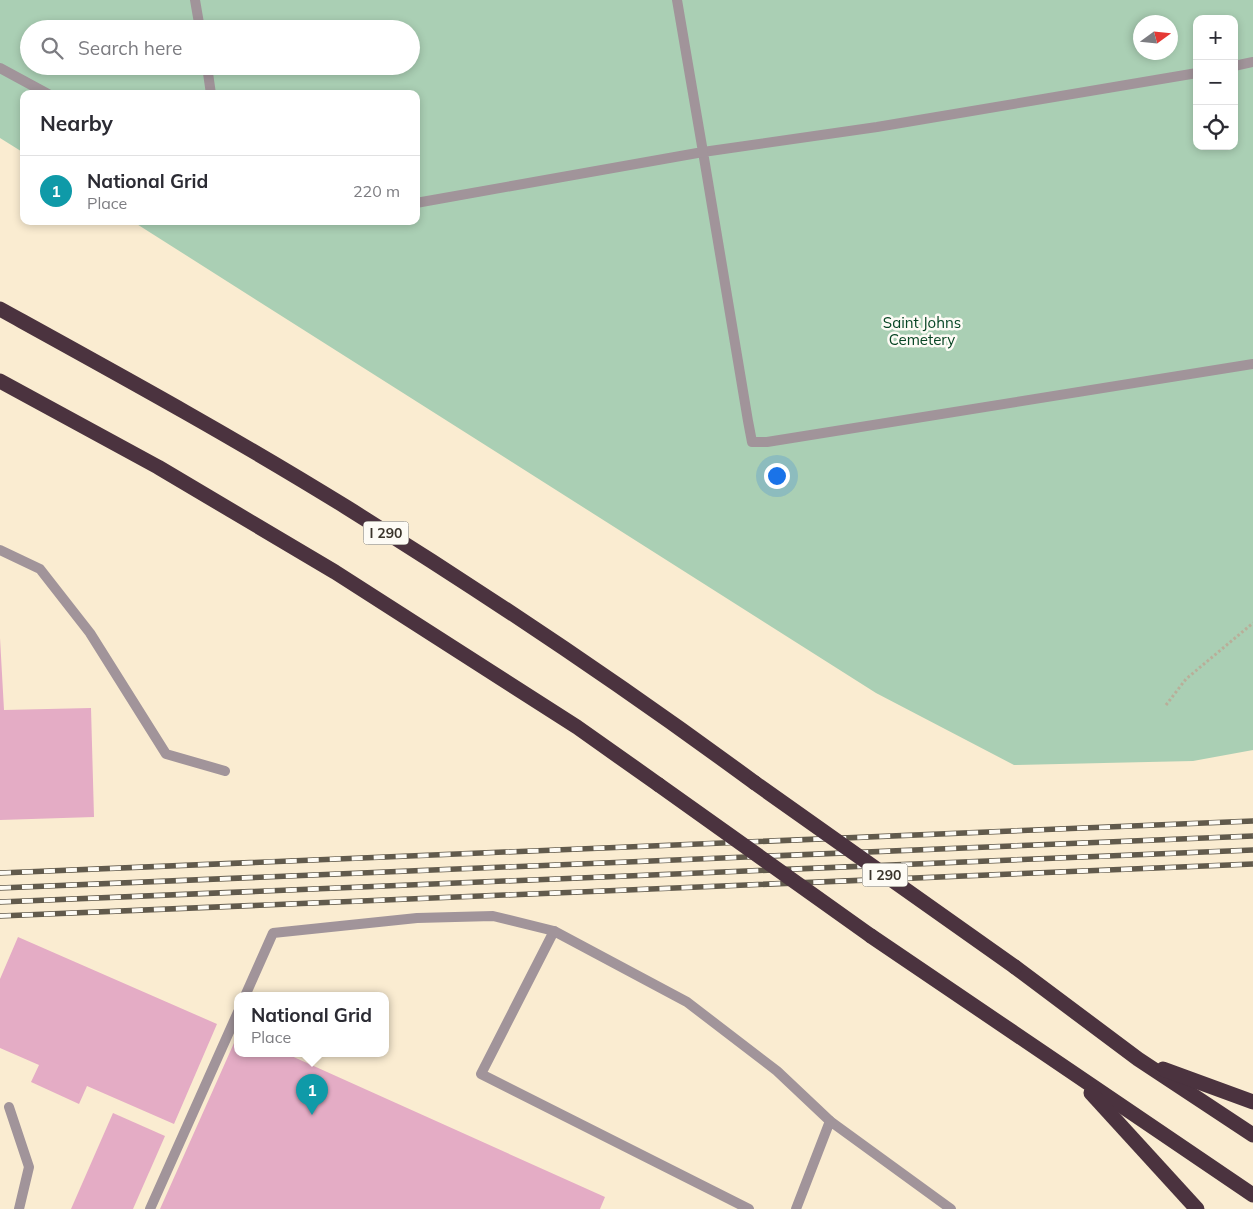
<!DOCTYPE html>
<meta charset="utf-8">
<style>
body{margin:0;font-family:Mulish,sans-serif;background:#f2f2f3;color:#2b2b33}
.controls{position:absolute;right:15px;top:15px;display:grid;overflow:hidden;border-radius:10px;box-shadow:0 2px 8px #0003}
.controls button{width:45px;height:45px;display:grid;place-items:center;padding:0;border:0;border-bottom:1px solid #e1e1e2;background:#fff;color:#2b2b33;font:25px sans-serif}
.compass{position:absolute;left:1133px;top:15px;width:45px;height:45px;border-radius:50%;background:#fff;box-shadow:0 2px 8px #0003;rotate:75deg}
.you{position:absolute;left:776px;top:475px;width:18px;height:18px;margin:-12px;border:4px solid #fff;border-radius:50%;background:#1a73e8;box-shadow:0 0 0 8px #1a73e833}
.badge{display:grid;place-items:center;width:32px;height:32px;border-radius:50%;background:#db2777;color:#fff;font-size:16px;font-weight:700}
.pin{position:absolute;translate:-50% -41px;filter:drop-shadow(0 1px 2px #0008)}
.pin::after{content:'';position:absolute;top:26px;width:18px;height:15px;background:inherit;clip-path:polygon(0 0,100% 0,50% 100%)}
.popup{position:absolute;left:234px;top:992px;width:155px;height:65px;box-sizing:border-box;display:grid;place-content:center;border-radius:10px;background:#fff;filter:drop-shadow(0 1px 4px #0005);font-size:16px;white-space:nowrap;color:#7c7c81}
.popup b{font-size:19px;color:#2b2b33}
.popup::after{content:'';position:absolute;left:50%;top:100%;margin-left:-10px;border:10px solid transparent;border-top-color:#fff}
.list{margin:0;padding:0;list-style:none}
h2{display:flex;justify-content:space-between;align-items:center;height:65px;margin:0;padding:0 20px;font-size:21px}
h2 small{font-size:16px;font-weight:400;color:#7c7c81}
.list li{display:grid;grid-template-columns:32px 1fr auto;gap:15px;align-items:center;box-sizing:border-box;height:70px;padding:0 20px;border-top:1px solid #e1e1e2}
.list b{display:block;font-size:19px;white-space:nowrap}
.list p{margin:0;font-size:16px;white-space:nowrap;color:#7c7c81}
.list em{font-size:16px;font-style:normal;color:#7c7c81}
.icon{flex:none;width:28px;height:28px;fill:none;stroke:currentColor;stroke-width:2;stroke-linecap:round;stroke-linejoin:round}
.map{position:relative;flex:none;width:1253px;height:1209px;overflow:hidden}
.search{position:absolute;background:#fff;box-shadow:0 2px 8px #0003;left:20px;top:20px;width:400px;height:55px;display:flex;align-items:center;gap:12px;box-sizing:border-box;padding:0 18px;border-radius:28px;color:#7c7c81;font-size:19px}
.panel{position:absolute;background:#fff;box-shadow:0 2px 8px #0003;left:20px;top:90px;width:400px;height:135px;border-radius:10px}
.map>svg:first-child{display:block}
</style>
<div class="map">
<svg width="1253" height="1209" viewBox="0 0 1253 1209">
<rect width="100%" height="100%" fill="#faecd1"/>
<!-- green -->
<path fill="#aacfb4" fill-rule="evenodd" d="M0,0H1253V750L1193,761L1014,765L876,693L132,221H416V94H24V153L0,138ZM1197,19H1234V146H1197ZM1140,22H1170V52H1140ZM29,29H411V66H29Z"/>
<!-- building -->
<g fill="#e4acc5">
<polygon points="0,638 4,710 91,708 94,817 0,820"/>
<polygon points="18,937 217,1024 174,1124 87,1086 79,1104 31,1082 39,1065 0,1048 0,979"/>
<polygon points="238,1034 238,1054 287,1054 605,1197 600,1209 160,1209"/>
<polygon points="113,1113 165,1136 133,1209 71,1209"/>
</g>
<g fill="none" stroke-linecap="round" stroke-linejoin="round">
<!-- path -->
<polyline stroke="#b9ae99" stroke-width="3" stroke-dasharray="2.5 2.5" stroke-linecap="butt" points="1166,705 1186,679 1253,623"/>
<!-- lane -->
<g stroke="#a1949a" stroke-width="10">
<polyline points="195,0 200,29"/>
<polyline points="207,66 211,94"/>
<polyline points="1234,66 1253,62"/>
<polyline points="0,68 48,94"/>
<polyline points="1197,73 877,127 703,152 748,421 752,442 767,442 1253,364"/>
<polyline points="416,203 703,152 677,0"/>
<polyline points="0,550 40,569 90,633 166,754 225,771"/>
<polyline points="554,931 481,1074 749,1209"/>
<polyline points="245,996 273,933 417,918 493,916 554,931 687,1002 777,1071 830,1121"/>
<polyline points="9,1107 29,1167 19,1209"/>
<polyline points="150,1209 238,1012"/>
<polyline points="796,1209 830,1121 951,1209"/>
</g>
<!-- highway -->
<g stroke="#4b333f" stroke-width="15">
<path d="M0,309C116,373 233,437 346,507C486,594 623,686 755,783"/>
<polyline points="0,381 158,467 335,572 577,727 659,785"/>
<polyline points="871,936 1253,1195"/>
<polyline points="1015,967 1138,1059 1253,1135"/>
<polyline points="1163,1069 1253,1102"/>
<polyline points="1091,1093 1197,1209"/>
</g>
<defs>
<g id="rail">
<polyline points="0,873 1253,821"/>
<polyline points="0,888 1253,836"/>
<polyline points="0,902 1253,850"/>
<polyline points="0,916 1253,864"/>
</g>
</defs>
<!-- rail casing -->
<use href="#rail" stroke="#615a4c" stroke-width="5.5"/>
<!-- rail -->
<use href="#rail" stroke="#fdfbf5" stroke-width="4" stroke-dasharray="11" stroke-linecap="butt"/>
<!-- highway-bridge -->
<g stroke="#4b333f" stroke-width="15">
<polyline points="755,783 1015,967"/>
<polyline points="659,785 871,936"/>
</g>
</g>
<g text-anchor="middle" dominant-baseline="central" stroke-width="5" stroke-linejoin="round" paint-order="stroke">
<!-- shield labels -->
<g fill="#fdfbf5" stroke="#747067" stroke-width="1">
<rect x="363.5" y="521.5" width="45" height="23" rx="4"/>
<rect x="862.5" y="863.5" width="45" height="23" rx="4"/>
</g>
<g font-size="14" font-weight="bold" fill="#3a342a">
<text x="386" y="533">I 290</text>
<text x="885" y="875">I 290</text>
</g>
<!-- park labels -->
<g font-size="15" fill="#074524" stroke="#fdfbf5">
<text x="922" y="322">Saint Johns<tspan x="922" dy="17">Cemetery</tspan></text>
</g>
</g>
</svg>
<div class="controls">
<button>+</button>
<button>−</button>
<button><svg class="icon" aria-label="locate" viewBox="0 0 24 24"><circle cx="12" cy="12" r="6"/><path d="M12 2v4M12 18v4M2 12h4M18 12h4"/></svg></button>
</div>
<svg class="compass" viewBox="-18 -18 36 36"><path d="M0-13l5 13h-10z" fill="#e53935"/><path d="M0 13l5-13h-10z" fill="#7c7c81"/></svg>
<div class="you"></div>
<div class="pin badge" style="left:312px;top:1115px;background:#0f9aa8">1</div>
<div class="popup"><b>National Grid</b>Place</div>
<div class="search"><svg class="icon" aria-label="search" viewBox="0 0 24 24"><circle cx="10" cy="10" r="6"/><path d="M15 15l6 6"/></svg>Search here</div>
<section class="panel">
<h2>Nearby<small></small></h2>
<ul class="list">
<li><span class="badge" style="background:#0f9aa8">1</span><div><b>National Grid</b><p>Place</p></div><em>220 m</em></li>
</ul>
</section>
</div>
